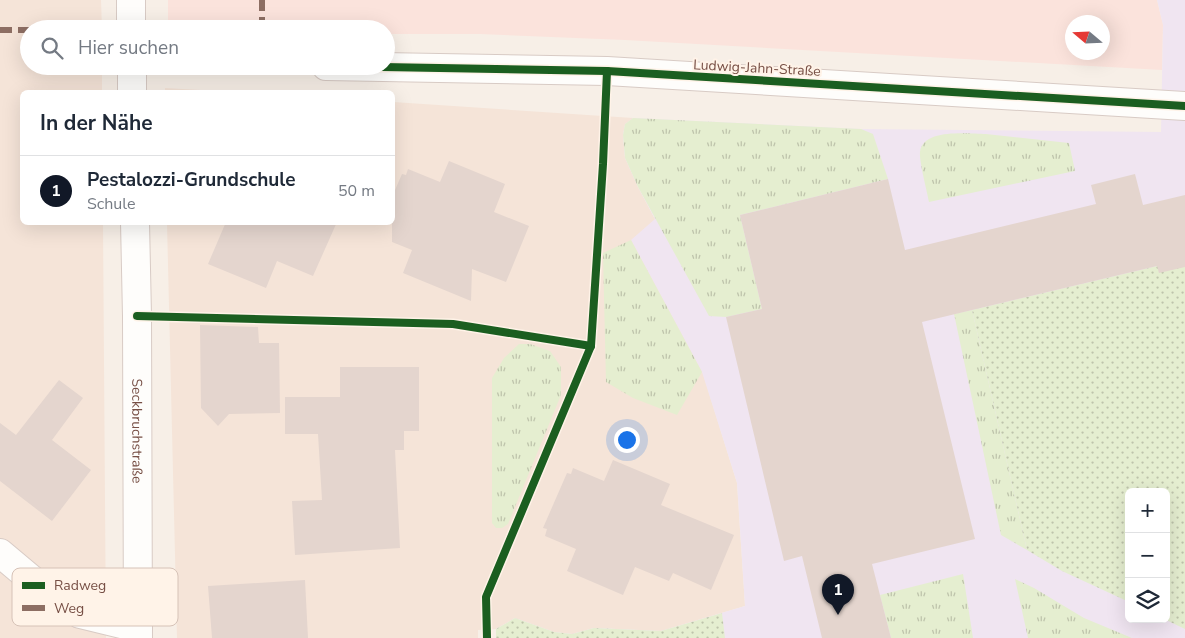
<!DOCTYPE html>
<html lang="de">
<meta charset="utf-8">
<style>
body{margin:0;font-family:"Nunito Sans",sans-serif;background:#f6f6f7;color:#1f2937}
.controls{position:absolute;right:15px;bottom:15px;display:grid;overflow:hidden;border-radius:8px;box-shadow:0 5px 20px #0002}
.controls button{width:45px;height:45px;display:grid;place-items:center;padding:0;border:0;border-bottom:1px solid #e0e1e3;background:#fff;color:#1f2937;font:25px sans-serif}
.compass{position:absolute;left:1065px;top:15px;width:45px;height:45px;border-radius:50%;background:#fff;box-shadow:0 5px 20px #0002;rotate:289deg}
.you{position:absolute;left:626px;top:439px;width:18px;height:18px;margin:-12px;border:4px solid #fff;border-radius:50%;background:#1a73e8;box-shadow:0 0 0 8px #1a73e833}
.badge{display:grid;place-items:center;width:32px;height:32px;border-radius:50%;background:#111827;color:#fff;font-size:16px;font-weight:700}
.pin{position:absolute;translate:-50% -41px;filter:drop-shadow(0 1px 2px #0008)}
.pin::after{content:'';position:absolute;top:26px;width:18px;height:15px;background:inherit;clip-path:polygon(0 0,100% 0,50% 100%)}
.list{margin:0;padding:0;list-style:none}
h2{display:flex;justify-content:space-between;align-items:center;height:65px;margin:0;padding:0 20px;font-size:21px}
h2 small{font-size:16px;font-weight:400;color:#747a83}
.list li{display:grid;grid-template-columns:32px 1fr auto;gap:15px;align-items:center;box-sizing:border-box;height:70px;padding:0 20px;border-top:1px solid #e0e1e3}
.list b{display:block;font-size:19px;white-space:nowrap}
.list p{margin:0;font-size:16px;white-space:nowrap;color:#747a83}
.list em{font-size:16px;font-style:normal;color:#747a83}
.icon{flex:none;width:28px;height:28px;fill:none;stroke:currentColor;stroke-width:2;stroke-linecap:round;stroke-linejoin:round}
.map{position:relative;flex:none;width:1185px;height:638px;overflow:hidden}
.search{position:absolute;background:#fff;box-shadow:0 5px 20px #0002;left:20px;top:20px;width:375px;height:55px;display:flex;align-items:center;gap:12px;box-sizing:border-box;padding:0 18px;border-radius:28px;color:#747a83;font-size:19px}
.panel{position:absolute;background:#fff;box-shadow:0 5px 20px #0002;left:20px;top:90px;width:375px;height:135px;border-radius:8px}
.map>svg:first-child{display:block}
</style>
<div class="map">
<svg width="1185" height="638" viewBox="0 0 1185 638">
<defs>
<pattern id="grass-tufts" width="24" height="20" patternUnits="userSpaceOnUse" patternTransform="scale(1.25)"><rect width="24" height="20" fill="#e5eed0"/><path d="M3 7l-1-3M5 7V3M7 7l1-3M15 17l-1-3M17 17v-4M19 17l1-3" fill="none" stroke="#bec3ab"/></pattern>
<pattern id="park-dots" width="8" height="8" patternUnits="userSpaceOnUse" patternTransform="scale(1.25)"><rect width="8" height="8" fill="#e5eed0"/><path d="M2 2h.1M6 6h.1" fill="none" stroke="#bec3ab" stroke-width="1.8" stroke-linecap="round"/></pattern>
</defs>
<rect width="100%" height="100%" fill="#f7efe7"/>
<!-- residential -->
<g fill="#f5e4d8">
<polygon points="0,0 101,0 102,29 29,29 29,66 102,66 102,92 22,92 22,222 103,223 106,638 0,638"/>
<polygon points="165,88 236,92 165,92"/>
<polygon points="393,102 633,118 625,125 623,135 625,158 638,187 655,219 737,483 745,606 661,631 594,628 572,634 554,632 515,618 496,629 478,630 478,638 177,638 167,223 392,222"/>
</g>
<!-- commercial -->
<path fill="#fbe3dc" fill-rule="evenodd" d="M168,0H1157L1163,25L1162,70L625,40L480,34H386V29H168ZM1072,22H1102V52H1072Z"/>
<!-- education -->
<path fill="#f0e5f1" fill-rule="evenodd" d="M1157,0H1185V638H496V629L515,618L554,632L572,634L594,628L661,631L745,606L737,483L702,372L631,240L655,219L638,187L625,158L623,135L625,124L633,118L861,129L1161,132L1163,25ZM1129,492H1166V619H1129Z"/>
<!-- grass -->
<g fill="url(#grass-tufts)">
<polygon points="633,118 861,129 873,134 888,179 740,215 762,309 726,317 709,316 638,187 625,158 623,135 625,124"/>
<path d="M986,134L1069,143L1075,171L929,202C927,191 919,161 920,152C923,128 968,134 986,134Z"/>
<polygon points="631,240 702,372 677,415 633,398 606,382 603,253"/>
<polygon points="972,310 1027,550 1001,535 954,314"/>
<polygon points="519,344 530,344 550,351 561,367 561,395 508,524 502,528 496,528 492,523 492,378 504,358"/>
<polygon points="963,574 973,638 891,638 880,595"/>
<polygon points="1015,579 1034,588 1084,618 1132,638 1028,638"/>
</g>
<!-- park -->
<g fill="url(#park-dots)">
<polygon points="1157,266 1185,267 1185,629 1164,619 1166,619 1166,492 1129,492 1129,602 1062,571 1027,550 972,310"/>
<polygon points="722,613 725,638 496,638 496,629 515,618 554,632 572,634 594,628 661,631"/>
</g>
<!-- building -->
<g fill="#e4d5ce">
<polygon points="449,161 505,184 494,212 529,226 506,282 472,269 471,301 403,273 412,250 392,242 392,197 402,174 406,175 408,169 440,182"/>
<polygon points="1135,174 1143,205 1185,195 1185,267 1159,273 1157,266 922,322 975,539 872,564 891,638 822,638 802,556 784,561 726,317 762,309 740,215 888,179 905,250 1096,204 1091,185"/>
<polygon points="226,222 337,222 313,276 277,261 266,288 208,264"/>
<polygon points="200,325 258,327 259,343 279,343 280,413 229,414 218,426 201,408"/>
<polygon points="340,367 419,367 419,431 404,431 404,450 395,450 400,548 295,555 292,501 322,500 318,434 285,434 285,397 340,397"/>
<polygon points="59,380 83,398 52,440 91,470 52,521 0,481 0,423 16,435"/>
<polygon points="613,460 670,484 661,505 734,535 711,590 673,573 669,581 635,567 623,595 567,571 576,549 545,536 547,529 543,528 567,473 571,474 573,468 604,481"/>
<polygon points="305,580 308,638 212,638 208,586"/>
</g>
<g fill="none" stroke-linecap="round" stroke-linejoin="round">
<defs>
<g id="street">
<polyline points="131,29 131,0"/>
<polyline points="132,66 132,92"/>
<polyline points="326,66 607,71 1185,106"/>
<path id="s1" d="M135,222L137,316L138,638"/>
<polyline points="0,553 31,579 80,614 138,628"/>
</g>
</defs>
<!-- street casing -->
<use href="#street" stroke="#d8cbc5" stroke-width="30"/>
<!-- street -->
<use href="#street" stroke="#fefdfb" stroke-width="28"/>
<!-- quiet -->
<g stroke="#8d6e63" stroke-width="6" stroke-dasharray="12 6" stroke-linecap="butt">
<polyline points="81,29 131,28"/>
<polyline points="262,29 262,0"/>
<polyline points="0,30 29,30"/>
</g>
<defs>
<g id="cycleway">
<polyline points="326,66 607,71 1185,106"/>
<polyline points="137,316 453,324 591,346"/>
<polyline points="487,638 486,597 591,346 603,164 607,71"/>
</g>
</defs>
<!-- cycleway casing -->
<use href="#cycleway" stroke="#fff3e8" stroke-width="11"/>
<!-- cycleway -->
<use href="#cycleway" stroke="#1b5e20" stroke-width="8"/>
</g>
<g text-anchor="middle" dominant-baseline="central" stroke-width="4" stroke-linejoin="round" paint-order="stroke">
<!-- street labels -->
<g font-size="14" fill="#774f45" stroke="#fff3e8">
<text transform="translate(757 68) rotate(3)">Ludwig-Jahn-Straße</text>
<text stroke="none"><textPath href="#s1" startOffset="209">Seckbruchstraße</textPath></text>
</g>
</g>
<!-- legend -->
<rect x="12" y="568" width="166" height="58" rx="8" fill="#fff3e8" stroke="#d6c2b7" stroke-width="1"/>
<rect x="22" y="582" width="23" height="7" fill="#1b5e20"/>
<rect x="22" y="605" width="23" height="6" fill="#8d6e63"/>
<g font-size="14" fill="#774f45">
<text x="54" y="590">Radweg</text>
<text x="54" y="613">Weg</text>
</g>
</svg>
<div class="controls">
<button>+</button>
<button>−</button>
<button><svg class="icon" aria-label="layers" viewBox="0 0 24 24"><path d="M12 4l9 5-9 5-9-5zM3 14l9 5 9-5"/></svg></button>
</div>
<svg class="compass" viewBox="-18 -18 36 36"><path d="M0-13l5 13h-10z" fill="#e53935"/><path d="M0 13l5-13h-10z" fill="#747a83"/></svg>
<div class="you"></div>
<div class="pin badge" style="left:838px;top:615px">1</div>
<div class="search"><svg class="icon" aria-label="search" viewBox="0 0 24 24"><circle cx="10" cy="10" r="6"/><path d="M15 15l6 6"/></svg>Hier suchen</div>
<section class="panel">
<h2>In der Nähe<small></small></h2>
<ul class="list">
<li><span class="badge">1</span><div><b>Pestalozzi-Grundschule</b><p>Schule</p></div><em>50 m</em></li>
</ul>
</section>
</div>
